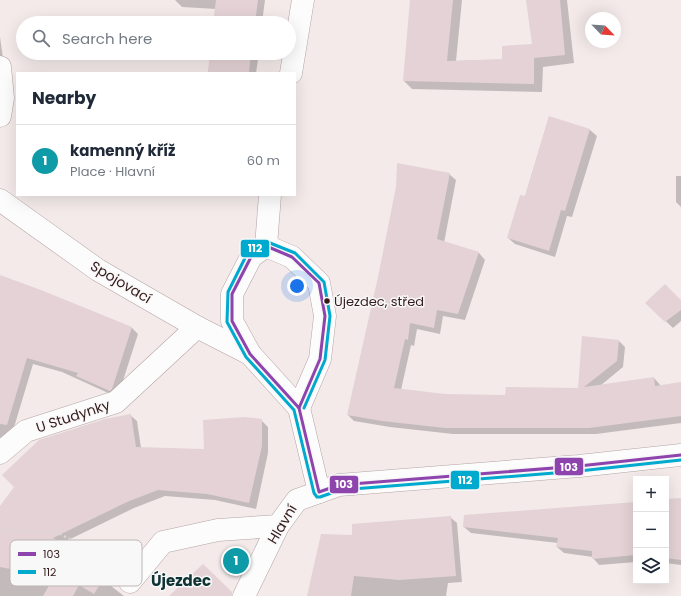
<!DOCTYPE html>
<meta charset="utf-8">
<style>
body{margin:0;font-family:Poppins,sans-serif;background:#f6f6f7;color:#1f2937}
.controls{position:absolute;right:12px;bottom:12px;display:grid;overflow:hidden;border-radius:0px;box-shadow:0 4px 16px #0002}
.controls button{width:36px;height:36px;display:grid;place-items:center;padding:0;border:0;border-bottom:1px solid #e0e1e3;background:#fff;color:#1f2937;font:20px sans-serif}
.compass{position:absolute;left:585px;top:12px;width:36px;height:36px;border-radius:50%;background:#fff;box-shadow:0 4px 16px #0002;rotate:115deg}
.you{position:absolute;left:297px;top:286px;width:14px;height:14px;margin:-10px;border:3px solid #fff;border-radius:50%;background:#1a73e8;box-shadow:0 0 0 6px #1a73e833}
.badge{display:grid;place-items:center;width:26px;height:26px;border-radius:50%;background:#786364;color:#fff;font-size:13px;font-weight:700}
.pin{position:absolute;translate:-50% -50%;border:2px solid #fff;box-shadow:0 1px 4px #0006}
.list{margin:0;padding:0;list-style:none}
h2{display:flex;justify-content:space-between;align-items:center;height:52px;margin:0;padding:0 16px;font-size:17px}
h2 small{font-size:13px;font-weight:400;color:#747a83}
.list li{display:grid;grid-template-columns:26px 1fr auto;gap:12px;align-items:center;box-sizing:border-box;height:72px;padding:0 16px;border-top:1px solid #e0e1e3}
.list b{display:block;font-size:15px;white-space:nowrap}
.list p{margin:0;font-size:13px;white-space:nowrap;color:#747a83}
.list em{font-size:13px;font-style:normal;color:#747a83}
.icon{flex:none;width:22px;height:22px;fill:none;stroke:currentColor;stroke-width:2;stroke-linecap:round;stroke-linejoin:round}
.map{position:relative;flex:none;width:681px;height:596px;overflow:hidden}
.search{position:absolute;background:#fff;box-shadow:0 4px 16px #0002;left:16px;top:16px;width:280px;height:44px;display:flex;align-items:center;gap:10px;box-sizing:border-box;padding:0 14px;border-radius:22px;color:#747a83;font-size:15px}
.panel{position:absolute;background:#fff;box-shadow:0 4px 16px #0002;left:16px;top:72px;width:280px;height:124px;border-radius:0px}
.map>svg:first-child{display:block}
</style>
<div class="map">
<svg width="681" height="596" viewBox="0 0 681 596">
<rect width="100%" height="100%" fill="#f4eaea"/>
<!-- shadow -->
<g fill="#0003">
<polygon points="175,0 265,0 262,23 214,23 216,9 182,7"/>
<polygon points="411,0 462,0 456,61 503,60 533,45 527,0 567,0 574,63 543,67 542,92 412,89 404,81"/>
<polygon points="0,37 7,86 0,87"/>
<polygon points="211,53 259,53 256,73 208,73"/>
<polygon points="549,117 590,130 597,136 572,217 567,216 555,257 515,244 508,238 525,197"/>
<polygon points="449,174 456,180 444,243 479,253 485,260 465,320 443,316 440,334 417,329 414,346 411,345 401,390 445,395 506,396 579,389 619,341 625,347 623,367 600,386 654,378 661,386 681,383 681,423 596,434 453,434 390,427 354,421 348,415"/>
<polygon points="676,176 681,176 681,207 676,202"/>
<polygon points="0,276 132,328 138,334 118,396 117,397 62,372 33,364 12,434 0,438"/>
<polygon points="681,301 681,321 673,328 647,303"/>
<polygon points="130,415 137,421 141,448 205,450 261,420 268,427 268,453 256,509 215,500 165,496 134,508 52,548 7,513"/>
<polygon points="681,499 681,565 666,563 666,500"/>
<polygon points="636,503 636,562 599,565 593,558 593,557 564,553 557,547 558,543 471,533 464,527"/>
<polygon points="450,517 457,523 462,582 448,583 446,596 309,596 354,536"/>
<polygon points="0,542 108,571 116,578 111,586 124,596 0,596"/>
</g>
<!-- building -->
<g fill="#e4d2d6">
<polygon points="216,0 258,0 255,23 213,23"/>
<polygon points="410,0 453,0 447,61 502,59 502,46 532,44 526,0 560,0 565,55 534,58 534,84 403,81"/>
<polygon points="210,53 251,53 249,73 208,73"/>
<polygon points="549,116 590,129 565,211 561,210 549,251 507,238 520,195 525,196"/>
<polygon points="397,163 450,173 437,239 479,252 458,314 437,310 434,328 410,323 408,340 405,339 394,388 445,394 505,395 506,387 578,388 582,336 619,340 617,361 584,387 654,377 655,386 681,382 681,416 589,428 445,428 382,421 347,415 378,277 396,187"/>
<polygon points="0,275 41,290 132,327 112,389 110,391 76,376 78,373 27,358 7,425 0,424"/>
<polygon points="665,284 681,300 681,310 665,322 645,303"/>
<polygon points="131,414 136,447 204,449 203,420 244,417 262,419 262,446 249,503 207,494 158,490 127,502 53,538 109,570 94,594 79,585 73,596 43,596 54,577 0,567 0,506 14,487 2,475 39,440 105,419"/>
<polygon points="681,498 681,560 666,558 666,499"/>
<polygon points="636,502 636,555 592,559 592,551 556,547 558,538 463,527 464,515"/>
<polygon points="451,516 456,576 399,580 354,576 351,596 307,596 321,534 352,535 352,524"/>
<polygon points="203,564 232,592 232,596 169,596"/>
</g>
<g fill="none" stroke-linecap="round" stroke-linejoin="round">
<defs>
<g id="minor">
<polyline points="0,67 3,98 0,116"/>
<polyline points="291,73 303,0"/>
<polyline points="270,195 266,246 251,257 232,294 232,321 250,354 299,408 319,492"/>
<polyline points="0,200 98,270 197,327 250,354"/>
<polyline points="266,246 292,257 319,283 325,316 320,359 299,408"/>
<polyline points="0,453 26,431 116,402 197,327"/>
<polyline points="130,582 163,542 218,530 278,526"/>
<polyline points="244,596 278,526 297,500 339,485 579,466 681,455"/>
</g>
</defs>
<!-- minor casing -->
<use href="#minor" stroke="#b4a4a4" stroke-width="23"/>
<!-- path -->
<polyline stroke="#dcd8d8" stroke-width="2.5" stroke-dasharray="2 3" stroke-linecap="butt" points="0,530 59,533 109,563"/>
<!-- minor -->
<use href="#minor" stroke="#fdfcfc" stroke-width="22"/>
<defs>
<g id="bus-1">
<polygon points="266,246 292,257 319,283 325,316 320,359 299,408 250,354 232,321 232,294 251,257"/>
<polyline points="299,408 319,492 339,485 579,466 681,455"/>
</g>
<polyline id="bus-2" points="304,408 325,360 330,316 324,282 295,253 265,241 247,254 228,292 227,322 246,357 294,410 314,493 317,497 320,497 340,490 579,471 681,460"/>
</defs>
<!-- bus-1 casing -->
<use href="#bus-1" stroke="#f8f8f8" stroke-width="6"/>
<!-- bus-2 casing -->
<use href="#bus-2" stroke="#f8f8f8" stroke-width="6"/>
<!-- bus-1 -->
<use href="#bus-1" stroke="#8e44ad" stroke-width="3"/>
<!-- bus-2 -->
<use href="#bus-2" stroke="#00a9ce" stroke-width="3"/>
</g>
<!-- markers -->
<circle fill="#361b1c" stroke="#f8f8f8" stroke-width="1.5" cx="327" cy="301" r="3.5"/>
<g text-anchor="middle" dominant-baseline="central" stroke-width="3" stroke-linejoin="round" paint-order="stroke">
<!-- bus labels -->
<g font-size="13" fill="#361b1c" stroke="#f8f8f8" text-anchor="start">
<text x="334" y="301">Újezdec, střed</text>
</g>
<!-- street labels -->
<g font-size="14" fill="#361b1c" stroke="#f8f8f8">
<text transform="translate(121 282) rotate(31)">Spojovací</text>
<text transform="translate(73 416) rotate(-18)">U Studynky</text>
<text transform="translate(282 524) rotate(-59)">Hlavní</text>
</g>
<!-- neighbourhood labels -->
<g font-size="15" font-weight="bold" fill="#103335" stroke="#f8f8f8">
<text x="181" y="580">Újezdec</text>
</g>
</g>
<!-- legend -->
<rect x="10" y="540" width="132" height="46" rx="6" fill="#f8f8f8" stroke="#beb6b6" stroke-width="1"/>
<rect x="18" y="552" width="18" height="4" fill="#8e44ad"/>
<rect x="18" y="570" width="18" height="4" fill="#00a9ce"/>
<g font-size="11" fill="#361b1c">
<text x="43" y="558">103</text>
<text x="43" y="576">112</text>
</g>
<g stroke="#f8f8f8" stroke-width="1.5">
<rect x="240" y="239" width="30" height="19" rx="4" fill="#00a9ce"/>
<rect x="554" y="457" width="30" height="19" rx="4" fill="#8e44ad"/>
<rect x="450" y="470" width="30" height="20" rx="4" fill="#00a9ce"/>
<rect x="329" y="475" width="30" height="19" rx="4" fill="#8e44ad"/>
</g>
<g font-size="11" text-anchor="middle" font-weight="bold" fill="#fff">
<text x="255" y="252">112</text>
<text x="569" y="471">103</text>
<text x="465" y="484">112</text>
<text x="344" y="488">103</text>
</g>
</svg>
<div class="controls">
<button>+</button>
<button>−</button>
<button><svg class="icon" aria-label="layers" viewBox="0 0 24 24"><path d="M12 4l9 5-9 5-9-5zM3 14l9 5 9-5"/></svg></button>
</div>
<svg class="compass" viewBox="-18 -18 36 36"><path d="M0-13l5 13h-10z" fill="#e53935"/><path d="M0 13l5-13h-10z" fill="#747a83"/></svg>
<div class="you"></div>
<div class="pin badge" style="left:236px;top:561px;background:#0f9aa8">1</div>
<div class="search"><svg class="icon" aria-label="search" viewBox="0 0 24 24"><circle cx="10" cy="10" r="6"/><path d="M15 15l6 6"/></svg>Search here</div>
<section class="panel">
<h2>Nearby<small></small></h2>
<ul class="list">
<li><span class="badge" style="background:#0f9aa8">1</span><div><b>kamenný kříž</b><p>Place · Hlavní</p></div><em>60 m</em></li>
</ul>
</section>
</div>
